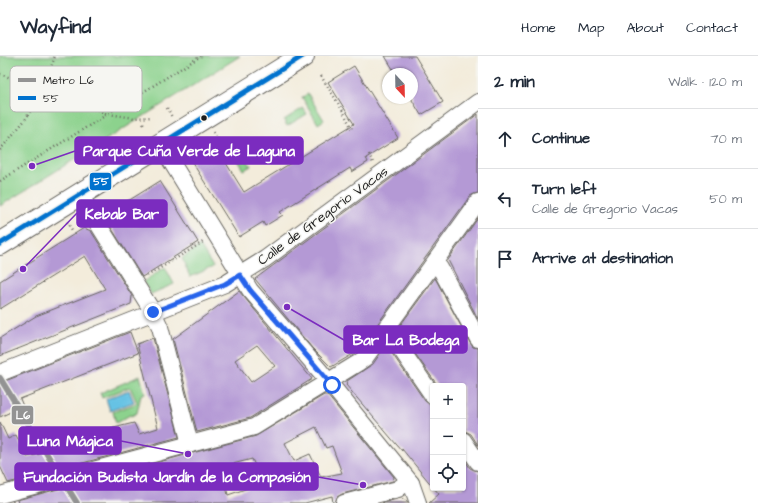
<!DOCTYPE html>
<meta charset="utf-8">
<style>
body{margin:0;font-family:"Architects Daughter",sans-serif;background:#f2f2f3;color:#1f2937}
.controls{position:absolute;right:12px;bottom:12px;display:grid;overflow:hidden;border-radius:4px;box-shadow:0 1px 3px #0004}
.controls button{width:36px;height:36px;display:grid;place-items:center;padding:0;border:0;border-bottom:1px solid #e0e1e3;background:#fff;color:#1f2937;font:20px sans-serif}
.compass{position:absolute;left:382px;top:12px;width:36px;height:36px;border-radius:50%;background:#fff;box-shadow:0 1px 3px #0004;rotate:158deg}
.stop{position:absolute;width:12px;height:12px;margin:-9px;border:3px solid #2563eb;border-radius:50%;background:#fff}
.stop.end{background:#2563eb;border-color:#fff;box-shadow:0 1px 4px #0008}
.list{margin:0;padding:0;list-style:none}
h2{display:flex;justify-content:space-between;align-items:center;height:52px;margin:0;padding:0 16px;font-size:17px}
h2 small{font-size:13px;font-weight:400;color:#747a83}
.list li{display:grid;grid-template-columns:26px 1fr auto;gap:12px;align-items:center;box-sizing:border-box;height:60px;padding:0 16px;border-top:1px solid #e0e1e3}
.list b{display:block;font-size:15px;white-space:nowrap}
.list p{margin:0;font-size:13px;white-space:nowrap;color:#747a83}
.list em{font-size:13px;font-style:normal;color:#747a83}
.icon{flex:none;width:22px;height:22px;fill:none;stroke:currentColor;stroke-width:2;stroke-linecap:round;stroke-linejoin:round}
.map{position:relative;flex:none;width:478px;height:447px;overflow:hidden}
header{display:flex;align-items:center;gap:24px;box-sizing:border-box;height:56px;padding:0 20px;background:#fff;border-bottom:1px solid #e0e1e3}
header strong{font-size:19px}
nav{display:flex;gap:22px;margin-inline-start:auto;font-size:14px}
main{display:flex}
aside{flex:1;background:#fff}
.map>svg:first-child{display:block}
</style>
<header>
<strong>Wayfind</strong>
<nav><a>Home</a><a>Map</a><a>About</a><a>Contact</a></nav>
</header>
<main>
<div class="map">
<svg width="478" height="447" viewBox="0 0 478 447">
<rect width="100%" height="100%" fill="#f6f6f2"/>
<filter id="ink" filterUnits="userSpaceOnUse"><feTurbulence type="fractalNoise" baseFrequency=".025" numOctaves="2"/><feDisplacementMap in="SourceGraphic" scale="8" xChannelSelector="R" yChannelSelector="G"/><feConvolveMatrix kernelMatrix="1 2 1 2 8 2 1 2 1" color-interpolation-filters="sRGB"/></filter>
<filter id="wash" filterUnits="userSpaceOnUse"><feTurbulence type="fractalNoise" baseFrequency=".012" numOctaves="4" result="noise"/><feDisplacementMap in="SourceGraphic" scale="16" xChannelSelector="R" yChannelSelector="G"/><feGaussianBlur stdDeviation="0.9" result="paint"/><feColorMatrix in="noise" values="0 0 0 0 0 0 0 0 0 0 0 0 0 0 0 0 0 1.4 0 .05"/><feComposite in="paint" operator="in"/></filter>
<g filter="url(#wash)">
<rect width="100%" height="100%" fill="#f3ecdb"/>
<!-- green -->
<g fill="#8cd28d" stroke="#547754">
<polygon points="0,0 240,0 0,150"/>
<polygon points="308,38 324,64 318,68 302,41"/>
<polygon points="303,52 307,58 287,70 284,64"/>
<polygon points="237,87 251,110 244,114 230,91"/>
<polygon points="200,190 213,211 190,221 182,202"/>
<polygon points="165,211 174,228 151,238 143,226"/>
<polygon points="140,320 145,337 141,339 137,357 131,360 130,359 116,367 113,356 137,347 130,331 102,342 100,337"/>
</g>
<!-- water -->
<polygon fill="#66c2e4" stroke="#416f80" points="129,334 134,346 110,355 106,343"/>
<g id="blocks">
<!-- building -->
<g fill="#b499d5" fill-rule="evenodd">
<polygon points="385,0 415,0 443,46 421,59 412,44 412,18 396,18"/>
<polygon points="354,10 398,82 366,102 368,106 352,116 350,112 280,156 283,159 265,170 263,166 239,181 192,106 216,91 244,136 354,68 328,26"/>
<polygon points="478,58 478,137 474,138 470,140 358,295 331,311 312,292 255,223"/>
<polygon points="160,125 198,186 142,221 104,160"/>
<polygon points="478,162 478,263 448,204"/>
<polygon points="84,172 91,175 132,240 131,248 0,300 0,282 36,260 105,233 85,200 0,253 0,225"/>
<polygon points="435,222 470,287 473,291 478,292 478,389 471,378 467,376 463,375 463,330 438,330 409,289 411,289 399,271"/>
<path d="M239,235L312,323L250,362L197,376L173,283ZM257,289L275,310L251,326L235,304Z"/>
<polygon points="130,276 138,297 20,343 23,350 0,361 0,327"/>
<polygon points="153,282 179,381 8,427 0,410 0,366 8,383 16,379 27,401 48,396 48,393 110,376 109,373 134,367 139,378 158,372 137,288"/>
<polygon points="386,289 425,345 430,349 433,353 433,431 402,393 402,395 346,329 347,325 373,308"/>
<path d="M324,339H327L394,421L393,425L342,438L337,441L335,447H333L332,440L305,447H18L17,444L256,380ZM316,371L326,392L332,390L342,417L321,421L310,398L294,405L285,387ZM252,403L263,427L228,439L221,411Z"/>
<polygon points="463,401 470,412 474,414 478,415 478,447 429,447 439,438 434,432 463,432"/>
<polygon points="401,442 407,445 408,447 382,447"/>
</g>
</g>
</g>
<g filter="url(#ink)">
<use href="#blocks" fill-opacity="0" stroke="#67655f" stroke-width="1"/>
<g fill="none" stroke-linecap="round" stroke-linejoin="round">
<defs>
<g id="street">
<polyline points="161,89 250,234 320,315 411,427 418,447"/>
<polyline points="80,139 153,256 160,271 188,380 189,389"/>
<polyline points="432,210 437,210 440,212 478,283"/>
<polyline points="389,269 389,276 391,279 433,340"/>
<polyline points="0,317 225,228 265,203 478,46"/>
<polyline points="463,384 478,406"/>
<polyline points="0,439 254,371 358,307 365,302 478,146"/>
<polyline points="344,447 398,433 403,429 411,427"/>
</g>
<polyline id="secondary" points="0,188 303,0"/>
</defs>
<!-- street casing -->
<use href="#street" stroke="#67655f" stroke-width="18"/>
<!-- secondary casing -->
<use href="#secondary" stroke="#67655f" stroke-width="24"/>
<!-- path -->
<g stroke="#67655f" stroke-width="2.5" stroke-dasharray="1 3" stroke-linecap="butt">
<polyline points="0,18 108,58 135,62 152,61"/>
<polyline points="321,20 343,55 353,75"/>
<polyline points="167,52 172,61"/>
<polyline points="143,67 145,70"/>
<polyline points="213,76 218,84"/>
<polyline points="190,91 195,99"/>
<polyline points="0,94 25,64 43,34 55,0"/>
<polyline points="369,98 373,107"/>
<polyline points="0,125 201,0"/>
<polyline points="67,166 72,174"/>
<polyline points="147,220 203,186"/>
</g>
<!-- street -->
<use href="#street" stroke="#fff" stroke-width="16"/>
<!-- secondary -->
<use href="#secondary" stroke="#fff" stroke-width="22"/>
<defs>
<polyline id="bus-1" points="0,188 303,0"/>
</defs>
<!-- bus-1 casing -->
<use href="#bus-1" stroke="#f6f6f2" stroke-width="8"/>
<!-- bus-1 -->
<use href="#bus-1" stroke="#0072ce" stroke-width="5"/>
<defs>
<polyline id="metro-1" points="0,322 77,447"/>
</defs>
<!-- metro-1 casing -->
<use href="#metro-1" stroke="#f6f6f2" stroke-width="9"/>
<!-- metro-1 -->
<use href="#metro-1" stroke="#939393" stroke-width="6"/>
</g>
</g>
<g fill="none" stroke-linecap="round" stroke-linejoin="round" filter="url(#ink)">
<!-- route -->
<polyline stroke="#2563eb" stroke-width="5" points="153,256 225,228 240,219 250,234 332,329"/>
</g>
<!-- markers -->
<circle fill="#1c1c1c" stroke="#f6f6f2" stroke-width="1.5" cx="204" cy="62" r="3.5"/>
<g text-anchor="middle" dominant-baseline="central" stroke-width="3" stroke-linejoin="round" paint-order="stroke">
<!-- street labels -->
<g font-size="14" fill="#1c1c1c" stroke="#f6f6f2">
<text transform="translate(323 160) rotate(-36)">Calle de Gregorio Vacas</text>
</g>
</g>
<!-- legend -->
<rect x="10" y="10" width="132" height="46" rx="6" fill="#f6f6f2" stroke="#b5b5b2" stroke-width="1"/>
<rect x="18" y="22" width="18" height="4" fill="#939393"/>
<rect x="18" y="40" width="18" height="4" fill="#0072ce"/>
<g font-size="11" fill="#1c1c1c">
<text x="43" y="28">Metro L6</text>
<text x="43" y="46">55</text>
</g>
<!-- callouts -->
<path fill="none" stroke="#7b2cbf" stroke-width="1.5" d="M32 110L75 95M23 213L77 157M287 251L344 284M188 398L121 385M363 429L318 421"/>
<g fill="#7b2cbf" stroke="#f6f6f2" stroke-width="1.5">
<circle cx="32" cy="110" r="4"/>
<circle cx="23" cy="213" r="4"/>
<circle cx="287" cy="251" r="4"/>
<circle cx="188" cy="398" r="4"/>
<circle cx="363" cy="429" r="4"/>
</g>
<g fill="#7b2cbf" stroke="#7b2cbf" stroke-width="1.5">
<rect x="75" y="81" width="228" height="27" rx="4"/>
<rect x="77" y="144" width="90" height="27" rx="4"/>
<rect x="344" y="270" width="123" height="27" rx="4"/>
<rect x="19" y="371" width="102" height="27" rx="4"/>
<rect x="15" y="407" width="303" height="27" rx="4"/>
</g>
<g font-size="15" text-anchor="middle" font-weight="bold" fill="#fff">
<text x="189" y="100">Parque Cuña Verde de Laguna</text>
<text x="122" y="163">Kebab Bar</text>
<text x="406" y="289">Bar La Bodega</text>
<text x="70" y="390">Luna Mágica</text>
<text x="167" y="426">Fundación Budista Jardín de la Compasión</text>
</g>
<g stroke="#f6f6f2" stroke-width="1.5">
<rect x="89" y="116" width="23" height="19" rx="4" fill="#0072ce"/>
<rect x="11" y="349" width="23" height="20" rx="4" fill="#939393"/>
</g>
<g font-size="11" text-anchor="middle" font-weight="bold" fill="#fff">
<text x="101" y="129">55</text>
<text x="23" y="363">L6</text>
</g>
</svg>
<div class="controls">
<button>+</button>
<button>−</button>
<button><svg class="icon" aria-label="locate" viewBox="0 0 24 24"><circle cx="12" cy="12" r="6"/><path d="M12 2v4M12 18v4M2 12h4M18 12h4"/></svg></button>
</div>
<svg class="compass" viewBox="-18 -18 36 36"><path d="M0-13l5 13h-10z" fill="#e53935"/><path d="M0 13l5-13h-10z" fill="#747a83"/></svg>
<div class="stop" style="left:332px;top:329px"></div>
<div class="stop end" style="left:153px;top:256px"></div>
</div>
<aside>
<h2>2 min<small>Walk · 120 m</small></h2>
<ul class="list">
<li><svg class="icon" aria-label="ahead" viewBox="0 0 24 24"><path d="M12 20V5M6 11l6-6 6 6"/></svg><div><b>Continue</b></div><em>70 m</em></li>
<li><svg class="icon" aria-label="left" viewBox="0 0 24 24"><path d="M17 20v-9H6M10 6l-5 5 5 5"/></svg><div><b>Turn left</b><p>Calle de Gregorio Vacas</p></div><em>50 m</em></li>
<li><svg class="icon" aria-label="arrive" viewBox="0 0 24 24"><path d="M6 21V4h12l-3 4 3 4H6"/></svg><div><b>Arrive at destination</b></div></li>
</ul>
</aside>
</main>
